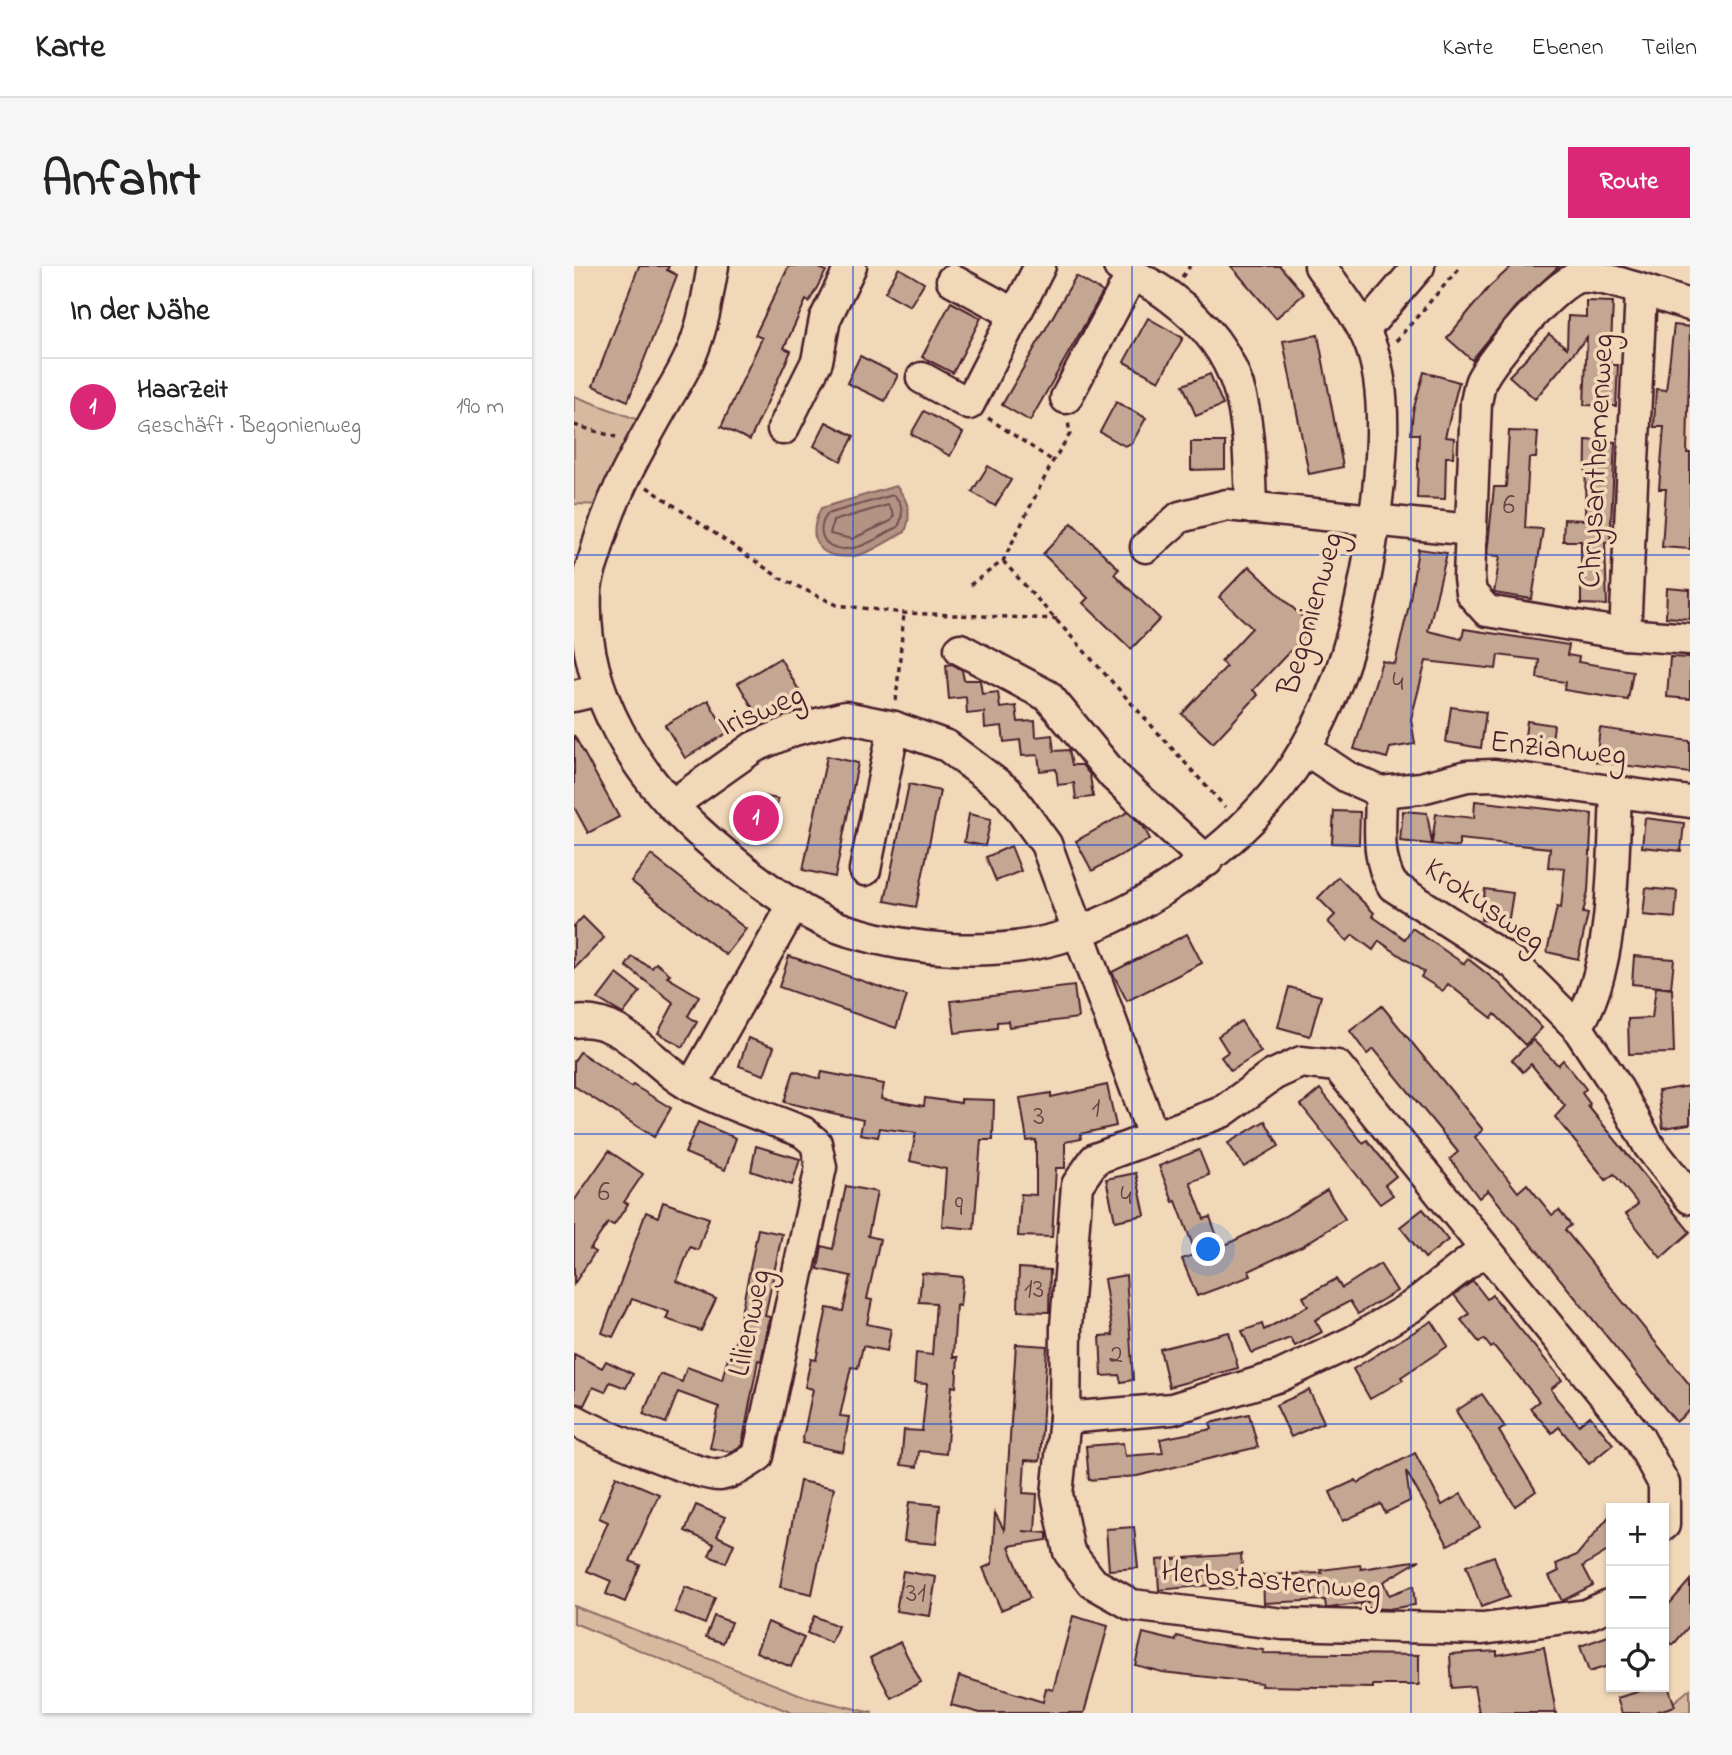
<!DOCTYPE html>
<html lang="de">
<meta charset="utf-8">
<style>
body{margin:0;font-family:"Indie Flower",sans-serif;background:#f6f6f6;color:#222}
.controls{position:absolute;right:21px;bottom:21px;display:grid;overflow:hidden;border-radius:0px;box-shadow:0 2px 5px #0004}
.controls button{width:63px;height:63px;display:grid;place-items:center;padding:0;border:0;border-bottom:2px solid #e0e0e0;background:#fff;color:#222;font:35px sans-serif}
.you{position:absolute;left:635px;top:984px;width:24px;height:24px;margin:-18px;border:5px solid #fff;border-radius:50%;background:#1a73e8;box-shadow:0 0 0 10px #1a73e833}
.badge{display:grid;place-items:center;width:46px;height:46px;border-radius:50%;background:#db2777;color:#fff;font-size:23px;font-weight:700}
.pin{position:absolute;translate:-50% -50%;border:4px solid #fff;box-shadow:0 2px 7px #0006}
.list{margin:0;padding:0;list-style:none}
h2{display:flex;justify-content:space-between;align-items:center;height:91px;margin:0;padding:0 28px;font-size:30px}
h2 small{font-size:23px;font-weight:400;color:#767676}
.list li{display:grid;grid-template-columns:46px 1fr auto;gap:21px;align-items:center;box-sizing:border-box;height:98px;padding:0 28px;border-top:2px solid #e0e0e0}
.list b{display:block;font-size:26px;white-space:nowrap}
.list p{margin:0;font-size:23px;white-space:nowrap;color:#767676}
.list em{font-size:23px;font-style:normal;color:#767676}
.icon{flex:none;width:38px;height:38px;fill:none;stroke:currentColor;stroke-width:2;stroke-linecap:round;stroke-linejoin:round}
.map{position:relative;flex:none;width:1116px;height:1447px;overflow:hidden;border-radius:0px}
header{display:flex;align-items:center;gap:42px;box-sizing:border-box;height:98px;padding:0 35px;background:#fff;border-bottom:2px solid #e0e0e0}
header strong{font-size:33px}
nav{display:flex;gap:38px;margin-inline-start:auto;font-size:24px}
.intro{display:flex;align-items:center;justify-content:space-between;box-sizing:border-box;height:168px;padding:0 42px}
h1{margin:0;font-size:49px}
.button{padding:18px 32px;border-radius:0px;background:#db2777;color:#fff;font-size:24px;font-weight:700}
main{display:flex;gap:42px;padding:0 42px}
aside{flex:1;background:#fff;border-radius:0px;box-shadow:0 2px 5px #0004}
.map>svg:first-child{display:block}
</style>
<header>
<strong>Karte</strong>
<nav><a>Karte</a><a>Ebenen</a><a>Teilen</a></nav>
</header>
<div class="intro"><h1>Anfahrt</h1><a class="button">Route</a></div>
<main>
<aside>
<h2>In der Nähe<small></small></h2>
<ul class="list">
<li><span class="badge">1</span><div><b>HaarZeit</b><p>Geschäft · Begonienweg</p></div><em>190 m</em></li>
</ul>
</aside>
<div class="map">
<svg width="1116" height="1447" viewBox="0 0 1116 1447">
<rect width="100%" height="100%" fill="#f0d8b8"/>
<filter id="ink" filterUnits="userSpaceOnUse"><feTurbulence type="fractalNoise" baseFrequency=".0143" numOctaves="2"/><feDisplacementMap in="SourceGraphic" scale="14" xChannelSelector="R" yChannelSelector="G"/><feConvolveMatrix kernelMatrix="1 2 1 2 8 2 1 2 1" color-interpolation-filters="sRGB"/></filter>
<g filter="url(#ink)">
<!-- green -->
<g fill="#d5baa0" stroke="#906c66" stroke-width="2">
<polygon points="0,130 78,159 35,239 0,238"/>
<polygon points="0,1340 235,1432 299,1447 218,1447 0,1357"/>
<polygon points="1116,1423 1116,1447 1086,1447"/>
</g>
<!-- water -->
<path fill="#b39384" stroke="#896560" stroke-width="2" d="M322,220C335,235 338,248 331,266C316,273 296,288 280,290C243,294 232,272 247,242Z"/>
<g fill="none" stroke-linecap="round" stroke-linejoin="round">
<!-- shore -->
<g stroke="#744d4f" stroke-width="2">
<path d="M319,229C329,236 330,250 324,261C311,267 294,280 279,282C254,287 239,270 253,248Z"/>
<polygon points="314,239 320,249 317,255 278,273 256,268 259,255"/>
</g>
</g>
<!-- building -->
<g fill="#c4a793" stroke="#4a1f2b" stroke-width="2">
<polygon points="65,0 95,0 93,4 103,9 54,135 19,120"/>
<polygon points="215,0 242,0 252,5 235,36 232,34 210,82 217,85 176,174 147,161 188,72 181,69"/>
<polygon points="657,0 706,0 730,28 702,52"/>
<polygon points="938,0 985,0 941,41 898,94 873,72 915,21"/>
<polygon points="325,2 350,17 336,40 311,26"/>
<polygon points="502,10 529,26 456,155 428,139"/>
<polygon points="1012,35 1039,36 1036,99 1044,99 1042,140 1010,139 1013,71 961,133 935,110 975,68 993,82 994,50 1012,51"/>
<polygon points="377,36 407,52 379,107 348,91"/>
<polygon points="574,52 609,72 585,115 550,96"/>
<polygon points="1100,59 1116,61 1113,187 1116,187 1116,283 1088,281 1092,223 1085,223 1090,161 1080,161 1082,123 1092,124"/>
<polygon points="744,69 769,201 735,208 709,75"/>
<polygon points="286,90 324,109 311,135 273,117"/>
<polygon points="850,106 885,116 871,171 880,172 879,191 872,191 871,233 843,232 845,168 837,168 839,145"/>
<polygon points="636,108 649,139 622,150 609,119"/>
<polygon points="542,136 572,152 558,177 551,180 526,166"/>
<polygon points="350,145 389,167 376,190 337,168"/>
<polygon points="252,156 280,170 267,195 240,180"/>
<polygon points="935,165 964,166 962,192 955,192 951,262 969,263 958,333 920,327 926,290 913,289 920,221 932,221"/>
<polygon points="1012,174 1041,176 1036,277 1031,276 1033,339 1007,338 1007,275 989,275 990,253 1011,254"/>
<polygon points="617,176 651,176 651,203 617,204"/>
<polygon points="414,200 437,214 421,240 398,226"/>
<polygon points="498,257 545,303 540,308 586,353 557,383 509,337 514,332 469,288"/>
<polygon points="844,283 873,287 854,365 888,373 890,363 995,379 993,389 1005,391 1004,396 1059,405 1054,434 990,424 991,416 963,412 965,394 924,389 922,403 852,395 837,453 841,478 816,482 813,492 780,483 808,395 821,398 835,339"/>
<polygon points="675,300 739,361 679,424 684,429 639,477 608,448 652,401 647,395 678,362 645,331"/>
<polygon points="1093,322 1116,324 1116,353 1092,351"/>
<polygon points="1096,391 1116,392 1116,433 1093,431"/>
<polygon points="206,392 226,426 184,451 164,417"/>
<polygon points="378,398 388,404 390,414 406,414 408,428 424,426 426,442 442,440 444,456 461,455 462,471 478,469 480,485 495,484 498,499 508,499 516,509 519,531 502,533 500,517 484,519 482,503 466,505 464,489 448,490 446,474 430,476 428,460 411,462 410,446 393,448 392,431 375,433 372,399"/>
<polygon points="134,434 153,467 111,492 91,459"/>
<polygon points="877,441 912,446 907,482 872,476"/>
<polygon points="953,455 980,459 976,489 949,485"/>
<polygon points="1026,462 1116,475 1116,507 1022,496"/>
<polygon points="0,469 45,551 14,567 0,541"/>
<polygon points="253,490 284,497 261,611 229,604"/>
<polygon points="335,518 366,525 342,641 311,635"/>
<polygon points="178,528 204,533 197,568 171,563"/>
<polygon points="901,535 1018,548 1014,625 1009,647 1014,648 1004,693 973,686 983,641 987,642 991,602 974,601 976,582 885,573 885,581 826,575 829,545 853,547 858,577 862,548 900,552"/>
<polygon points="760,545 786,546 785,578 758,577"/>
<polygon points="554,546 569,560 576,573 518,605 502,575"/>
<polygon points="395,548 417,553 411,580 390,576"/>
<polygon points="1071,552 1110,557 1107,585 1068,581"/>
<polygon points="437,580 447,605 422,615 412,591"/>
<polygon points="77,589 172,663 152,689 57,615"/>
<polygon points="764,611 800,647 798,650 831,673 838,662 890,698 894,693 926,718 968,762 951,779 921,748 918,752 874,718 869,725 847,711 850,706 805,675 799,684 779,669 773,675 754,656 761,649 744,632"/>
<polygon points="1072,622 1103,625 1101,652 1069,649"/>
<polygon points="911,623 939,627 934,658 907,654"/>
<polygon points="9,651 30,672 0,703 0,660"/>
<polygon points="613,668 628,697 553,735 538,706"/>
<polygon points="215,690 333,730 322,762 205,721"/>
<polygon points="1060,690 1100,693 1097,722 1058,718"/>
<polygon points="58,691 78,702 82,697 96,708 93,711 125,730 114,750 123,756 109,781 84,767 100,737 52,700"/>
<polygon points="43,708 66,726 49,748 24,733"/>
<polygon points="500,720 504,752 435,761 434,755 423,756 423,762 381,767 377,735"/>
<polygon points="715,721 747,730 736,770 704,761"/>
<polygon points="1082,721 1098,723 1100,787 1055,788 1054,753 1078,752"/>
<polygon points="808,740 909,864 901,871 944,926 953,918 978,949 985,944 997,959 991,964 1116,1119 1116,1144 1102,1156 914,924 905,932 876,893 884,886 800,783 793,788 776,765"/>
<polygon points="667,755 687,786 657,805 647,791 654,786 644,770"/>
<polygon points="174,772 200,781 190,809 165,800"/>
<polygon points="959,774 984,799 989,794 1012,823 1008,827 1016,838 1014,840 1116,966 1087,992 1052,948 1064,938 1040,908 1032,914 981,851 991,840 957,798 949,806 938,794"/>
<polygon points="6,786 57,821 59,819 97,842 80,871 0,820 0,795"/>
<polygon points="220,805 246,813 248,806 310,818 307,833 350,840 351,832 387,837 387,833 420,834 419,874 407,874 400,963 368,960 372,903 336,895 342,867 306,862 304,871 286,868 289,854 210,836"/>
<polygon points="533,819 542,860 506,868 507,873 491,876 491,902 482,902 478,971 444,970 447,928 462,929 462,874 453,875 446,832 477,827 477,831"/>
<polygon points="1116,820 1116,858 1089,862 1084,825"/>
<polygon points="746,823 789,877 793,874 822,910 811,919 819,929 806,938 727,839"/>
<polygon points="691,855 705,880 670,901 654,877"/>
<polygon points="124,856 162,872 151,904 111,887"/>
<polygon points="182,880 226,893 218,919 177,905"/>
<polygon points="625,884 635,909 616,916 630,953 636,951 647,981 711,950 753,924 771,953 728,980 675,1005 677,1010 623,1030 608,993 622,988 602,935 599,936 585,900"/>
<polygon points="35,885 69,908 50,936 54,938 40,959 34,957 16,983 21,986 0,1018 0,935"/>
<polygon points="562,907 571,949 541,955 532,913"/>
<polygon points="272,920 303,926 294,970 306,973 293,1033 298,1034 293,1058 317,1063 313,1085 289,1080 284,1102 277,1101 266,1150 275,1151 269,1186 228,1177 239,1123 231,1121 237,1093 242,1094 253,1042 269,1045 277,1010 244,1003 248,980 259,983"/>
<polygon points="89,936 135,952 124,984 116,981 103,1015 142,1033 127,1065 92,1053 95,1046 58,1033 39,1071 28,1067 72,946 84,951"/>
<polygon points="849,943 874,974 851,992 826,961"/>
<polygon points="184,963 208,968 191,1050 196,1051 187,1095 184,1094 168,1179 157,1186 136,1182 145,1141 104,1126 92,1157 69,1148 86,1108 108,1116 113,1101 148,1114 154,1091 158,1092"/>
<polygon points="806,998 823,1025 784,1048 776,1035 741,1054 748,1066 721,1080 716,1072 678,1087 668,1065 688,1058 690,1064 734,1040 729,1031 762,1013 768,1022"/>
<polygon points="445,1002 476,1004 475,1046 444,1045"/>
<polygon points="348,1007 389,1011 386,1040 382,1039 379,1091 384,1091 382,1121 378,1120 372,1188 345,1185 343,1201 327,1199 330,1164 348,1165 353,1118 340,1117 342,1087 358,1089 362,1037 345,1036"/>
<polygon points="552,1009 559,1114 547,1116 545,1109 528,1110 526,1070 539,1069 530,1013"/>
<polygon points="899,1015 913,1033 918,1029 988,1114 977,1123 983,1133 1005,1159 1016,1150 1039,1178 1015,1198 985,1161 978,1167 956,1142 965,1135 920,1080 917,1082 910,1073 905,1076 887,1054 895,1048 880,1029"/>
<polygon points="858,1055 874,1080 827,1111 829,1114 796,1133 779,1103"/>
<polygon points="655,1066 664,1102 595,1121 586,1083"/>
<polygon points="442,1078 473,1080 466,1195 451,1194 449,1227 463,1228 461,1266 448,1265 473,1267 473,1274 435,1280 456,1332 427,1344 409,1302 418,1298 421,1247 430,1264"/>
<polygon points="0,1088 28,1102 32,1095 59,1108 52,1122 36,1116 31,1126 19,1121 10,1139 0,1137"/>
<polygon points="735,1124 750,1156 717,1171 702,1139"/>
<polygon points="908,1128 931,1161 925,1165 962,1225 941,1240 882,1145"/>
<polygon points="675,1148 684,1181 563,1210 515,1214 512,1180 549,1177 551,1190 589,1187 586,1173 638,1163 636,1157"/>
<polygon points="841,1187 868,1239 887,1228 906,1261 874,1279 832,1205 836,1235 811,1247 807,1238 769,1255 756,1226 782,1214 784,1217"/>
<polygon points="42,1210 85,1228 56,1295 66,1299 51,1336 32,1328 37,1315 13,1305 34,1256 25,1252"/>
<polygon points="226,1215 260,1222 238,1328 206,1321"/>
<polygon points="335,1236 366,1239 362,1278 330,1275"/>
<polygon points="122,1239 151,1251 143,1270 160,1278 152,1297 135,1290 140,1278 111,1265"/>
<polygon points="1037,1248 1037,1283 1009,1300 1019,1319 988,1335 975,1310 985,1305 982,1298 1003,1289"/>
<polygon points="560,1261 564,1302 535,1304 532,1263"/>
<polygon points="667,1288 668,1302 662,1305 668,1304 669,1321 637,1323 637,1319 585,1324 583,1294"/>
<polygon points="920,1290 935,1331 907,1341 892,1300"/>
<polygon points="846,1294 809,1316 815,1329 839,1320 841,1339 814,1343 788,1342 787,1339 795,1336 756,1342 752,1342 751,1334 690,1337 689,1309 748,1307 747,1304 786,1299 787,1303"/>
<polygon points="329,1305 362,1311 356,1350 322,1345"/>
<polygon points="1116,1314 1116,1359 1099,1379 1090,1371 1090,1344"/>
<polygon points="111,1321 141,1332 131,1358 101,1346"/>
<polygon points="140,1350 157,1356 149,1377 132,1371"/>
<polygon points="240,1350 264,1360 257,1377 233,1367"/>
<polygon points="499,1350 534,1360 510,1447 406,1447 377,1439 385,1410 469,1436 472,1422 479,1424"/>
<polygon points="194,1356 230,1372 217,1401 182,1386"/>
<polygon points="569,1367 602,1375 603,1370 632,1377 690,1384 689,1387 845,1389 845,1419 799,1419 799,1422 687,1420 688,1417 588,1406 561,1399"/>
<polygon points="1037,1369 1037,1399 1015,1406 1006,1380"/>
<polygon points="326,1376 347,1416 317,1432 296,1392"/>
<polygon points="970,1381 982,1447 905,1447 900,1420 878,1422 876,1388 923,1385 923,1389"/>
<polygon points="1093,1417 1101,1440 1078,1447 1048,1447 1043,1432"/>
</g>
<g fill="none" stroke-linecap="round" stroke-linejoin="round">
<defs>
<g id="minor">
<path d="M139,0C134,27 130,56 120,81C112,104 96,126 85,147C58,195 35,236 21,290C17,302 12,314 12,326C7,426 62,512 135,575C175,609 224,649 275,665C340,685 419,691 485,672C578,645 683,567 731,483C768,421 788,343 798,272C806,216 817,131 796,78C785,50 764,25 746,0"/>
<path d="M545,0C562,11 581,19 596,31C676,91 674,151 677,242"/>
<polyline points="378,14 441,48"/>
<path d="M1116,39C1090,32 1030,8 1006,11C984,13 916,94 907,115C904,122 904,130 902,136L895,312L897,327L913,345L1051,368L1116,373"/>
<polyline points="790,64 845,0"/>
<polyline points="348,112 395,138 466,0"/>
<polyline points="492,132 558,8"/>
<polyline points="209,163 243,95 251,53 277,0"/>
<polyline points="572,281 606,251 653,239 897,264"/>
<polyline points="1051,368 1067,25"/>
<polyline points="386,383 474,430 540,510 633,595"/>
<polyline points="0,430 26,424"/>
<polyline points="731,483 773,511 807,526 847,522 893,510 921,509 1116,536"/>
<path d="M807,526C807,557 801,593 819,620L940,698L1003,761L1041,818L1075,880L1116,932"/>
<polyline points="98,539 180,481 220,464 271,451 320,461 373,480 434,526 472,578 580,872"/>
<polyline points="291,604 320,461"/>
<path d="M0,756C49,748 80,802 119,821C154,839 193,851 229,866L242,877L247,901L184,1190C172,1198 161,1206 146,1209C128,1212 20,1165 0,1154"/>
<path d="M1003,761C1041,703 1039,594 1042,525"/>
<polyline points="117,821 220,638"/>
<polyline points="491,1152 598,1143 706,1110 780,1075 837,1041 910,984"/>
<polyline points="1037,1338 1012,1349 909,1363 709,1358 558,1339 519,1317 495,1286 483,1228 491,1152 492,1060 503,919 521,893 648,846 699,809 727,796 763,800 1065,1172 1090,1218 1090,1259"/>
</g>
</defs>
<!-- minor casing -->
<use href="#minor" stroke="#4a1f2b" stroke-width="35"/>
<!-- path -->
<g stroke="#4a1f2b" stroke-width="3.5" stroke-dasharray="5 5" stroke-linecap="butt">
<polyline points="608,11 616,0"/>
<polyline points="822,75 887,0"/>
<polyline points="414,152 479,195"/>
<polyline points="0,159 42,171"/>
<polyline points="73,221 206,312 263,339 330,347 484,353"/>
<polyline points="429,295 651,541"/>
<polyline points="396,319 429,295 479,195 496,168 494,155"/>
<polyline points="322,435 330,347"/>
</g>
<!-- minor -->
<use href="#minor" stroke="#f0d8b8" stroke-width="30"/>
</g>
</g>
<!-- grid -->
<path fill="none" stroke="#1d4ed8" stroke-width="2" stroke-opacity="0.55" d="M279,0V1447M558,0V1447M837,0V1447M0,289H1116M0,579H1116M0,868H1116M0,1158H1116"/>
<g text-anchor="middle" dominant-baseline="central" stroke-width="7" stroke-linejoin="round" paint-order="stroke">
<!-- number labels -->
<g font-size="28" fill="#684145">
<text x="935" y="240">6</text>
<text x="824" y="417">4</text>
<text x="522" y="843">1</text>
<text x="465" y="851">3</text>
<text x="30" y="927">6</text>
<text x="552" y="931">4</text>
<text x="385" y="942">9</text>
<text x="460" y="1024">13</text>
<text x="542" y="1089">2</text>
<text x="342" y="1328">31</text>
</g>
<!-- street labels -->
<g font-size="32" fill="#4a1f2b" stroke="#f0d8b8">
<text transform="translate(1024 195) rotate(-87)">Chrysanthemenweg</text>
<text transform="translate(738 348) rotate(-74)">Begonienweg</text>
<text transform="translate(188 446) rotate(-23)">Irisweg</text>
<text transform="translate(984 484) rotate(6)">Enzianweg</text>
<text transform="translate(910 640) rotate(35)">Krokusweg</text>
<text transform="translate(177 1057) rotate(-78)">Lilienweg</text>
<text transform="translate(697 1316) rotate(5)">Herbstasternweg</text>
</g>
</g>
</svg>
<div class="controls">
<button>+</button>
<button>−</button>
<button><svg class="icon" aria-label="locate" viewBox="0 0 24 24"><circle cx="12" cy="12" r="6"/><path d="M12 2v4M12 18v4M2 12h4M18 12h4"/></svg></button>
</div>
<div class="you"></div>
<div class="pin badge" style="left:182px;top:552px">1</div>
</div>
</main>
